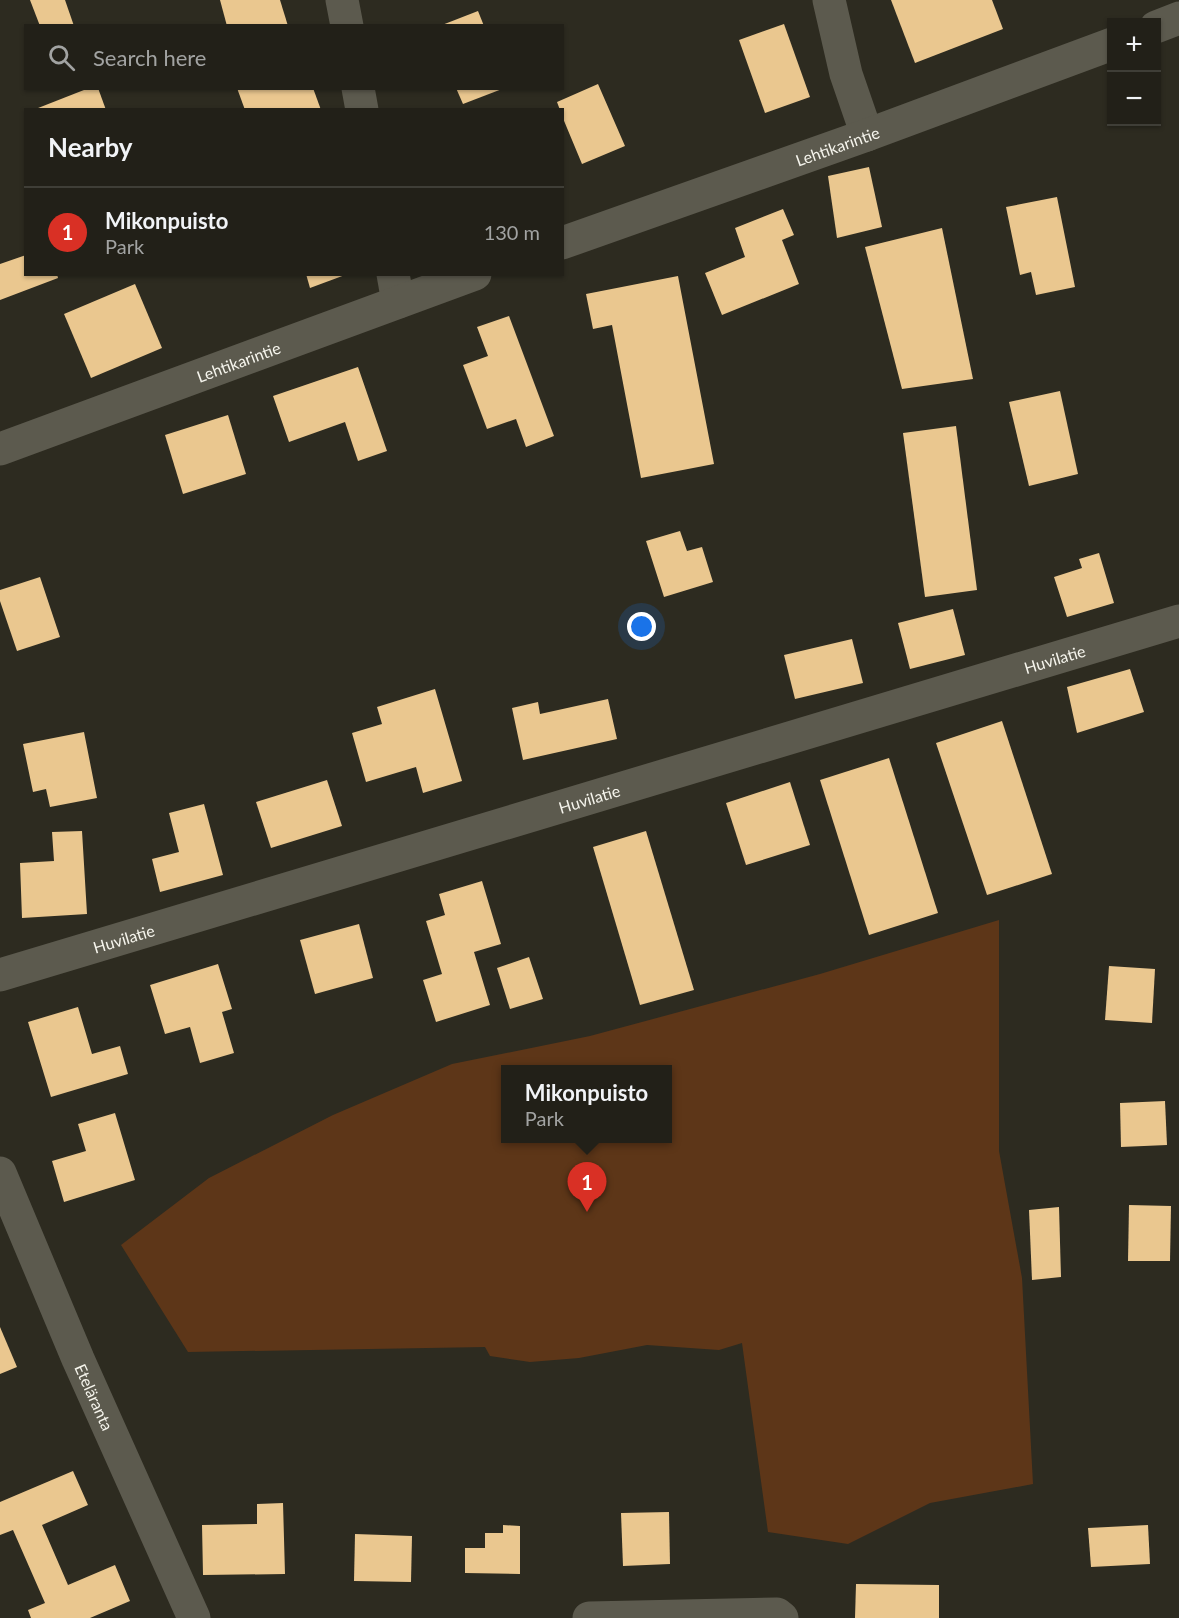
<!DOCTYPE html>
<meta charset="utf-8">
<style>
body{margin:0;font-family:Lato,sans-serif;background:#2e2d25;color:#f1f3f6}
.controls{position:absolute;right:18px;top:18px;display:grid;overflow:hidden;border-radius:0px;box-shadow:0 2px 4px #0004}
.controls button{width:54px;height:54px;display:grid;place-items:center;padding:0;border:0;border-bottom:2px solid #3f3e37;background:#222018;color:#f1f3f6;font:30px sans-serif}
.you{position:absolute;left:642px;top:627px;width:21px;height:21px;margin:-15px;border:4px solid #fff;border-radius:50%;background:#1a73e8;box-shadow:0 0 0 9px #1a73e833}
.badge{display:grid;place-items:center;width:39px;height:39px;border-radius:50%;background:#d93025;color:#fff;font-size:20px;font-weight:700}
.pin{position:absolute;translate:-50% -50px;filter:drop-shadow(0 2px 3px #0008)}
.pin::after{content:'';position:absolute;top:32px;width:21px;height:18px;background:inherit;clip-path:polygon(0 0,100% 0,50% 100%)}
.popup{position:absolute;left:501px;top:1065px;width:171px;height:78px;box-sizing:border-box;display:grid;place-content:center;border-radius:0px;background:#222018;filter:drop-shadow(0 2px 4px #0005);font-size:20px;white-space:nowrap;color:#a2a3a2}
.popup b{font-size:22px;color:#f1f3f6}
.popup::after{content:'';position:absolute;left:50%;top:100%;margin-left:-12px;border:12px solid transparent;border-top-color:#222018}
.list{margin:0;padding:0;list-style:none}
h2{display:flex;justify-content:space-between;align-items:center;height:78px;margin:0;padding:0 24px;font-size:26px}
h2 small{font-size:20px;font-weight:400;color:#a2a3a2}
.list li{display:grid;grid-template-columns:39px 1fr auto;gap:18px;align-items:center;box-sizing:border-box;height:90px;padding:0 24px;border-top:2px solid #3f3e37}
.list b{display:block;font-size:22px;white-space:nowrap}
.list p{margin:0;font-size:20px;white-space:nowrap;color:#a2a3a2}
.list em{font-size:20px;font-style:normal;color:#a2a3a2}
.icon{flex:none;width:33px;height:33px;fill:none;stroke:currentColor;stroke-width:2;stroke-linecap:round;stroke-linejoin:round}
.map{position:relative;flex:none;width:1179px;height:1618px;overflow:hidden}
.search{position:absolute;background:#222018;box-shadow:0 2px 4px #0004;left:24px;top:24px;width:540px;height:66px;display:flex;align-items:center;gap:15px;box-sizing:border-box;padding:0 21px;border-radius:0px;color:#a2a3a2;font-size:22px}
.panel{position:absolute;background:#222018;box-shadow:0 2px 4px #0004;left:24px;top:108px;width:540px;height:168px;border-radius:0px}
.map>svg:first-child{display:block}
</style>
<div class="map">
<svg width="1179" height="1618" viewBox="0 0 1179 1618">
<rect width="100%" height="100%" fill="#2d2b20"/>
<!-- green -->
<path fill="#5d3618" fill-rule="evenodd" d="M999,920V1151L1022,1278L1033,1484L930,1503L848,1544L768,1532L742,1343L719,1350L647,1345L579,1358L530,1362L490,1356L485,1347L188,1352L121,1245L209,1178L333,1115L452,1064L590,1036L820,974ZM506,1070H668V1138H506Z"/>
<!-- building -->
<g fill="#eac78f">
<polygon points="30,0 65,0 74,26 40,26"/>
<polygon points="220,0 280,0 288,26 227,26"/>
<polygon points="891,0 992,0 1003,29 915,63"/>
<polygon points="478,11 484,26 442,26 442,25"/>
<polygon points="784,24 810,97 765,113 739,40"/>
<polygon points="598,84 625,146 582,164 562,116 562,110 560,110 557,102"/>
<polygon points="89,88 98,88 106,110 33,110"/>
<polygon points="237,88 313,88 321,110 245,110"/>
<polygon points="456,88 502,88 502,89 463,104"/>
<polygon points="869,167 882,227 837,238 828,176"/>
<polygon points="1057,197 1075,287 1036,295 1031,272 1020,275 1006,207"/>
<polygon points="783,209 794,235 782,240 799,284 722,315 705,273 745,257 735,228"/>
<polygon points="942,228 973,379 902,389 865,247"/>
<polygon points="26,255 26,274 57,274 58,278 0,300 0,264"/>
<polygon points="306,274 345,274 345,275 310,288"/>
<polygon points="678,276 714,464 641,478 612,325 593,329 586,294"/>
<polygon points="135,284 162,348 91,378 64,314"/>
<polygon points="509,316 554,436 526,447 516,419 487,429 463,365 488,356 477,327"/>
<polygon points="358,367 387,451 358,461 345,422 289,442 273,396"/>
<polygon points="1060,391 1078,474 1029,486 1009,402"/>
<polygon points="228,415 246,474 183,494 165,435"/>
<polygon points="956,426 977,590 925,597 903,433"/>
<polygon points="680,531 687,551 702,547 713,582 664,597 646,541"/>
<polygon points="1099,553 1114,603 1067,617 1054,577 1082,568 1079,559"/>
<polygon points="40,577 60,637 17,651 0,601 0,590"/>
<polygon points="953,609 965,655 910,669 898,623"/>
<polygon points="852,639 863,683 795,699 784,655"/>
<polygon points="1130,669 1144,712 1077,733 1067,687"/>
<polygon points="435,689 462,781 423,793 416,767 366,782 352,733 382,724 377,707"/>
<polygon points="608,699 617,739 523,760 512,708 538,702 540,714"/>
<polygon points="1002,721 1052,874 987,895 936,743"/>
<polygon points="84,732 97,798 50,807 46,789 33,792 23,744"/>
<polygon points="889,758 938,913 869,935 820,780"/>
<polygon points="327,780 342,826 271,848 256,802"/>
<polygon points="790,782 810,845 746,865 726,803"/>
<polygon points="204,804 223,875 160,892 152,859 179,852 169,813"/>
<polygon points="82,831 87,914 22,918 20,863 54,861 52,832"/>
<polygon points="646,831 694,990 640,1005 593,847"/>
<polygon points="482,881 501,944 474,952 490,1005 436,1022 423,980 442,974 426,921 445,915 439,894"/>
<polygon points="359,924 373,978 315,994 300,940"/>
<polygon points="529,957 543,999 510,1009 497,968"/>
<polygon points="218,964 232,1009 222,1012 234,1053 200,1063 190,1027 165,1034 150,985"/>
<polygon points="1109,966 1155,969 1152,1023 1105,1020"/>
<polygon points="78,1007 92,1054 120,1046 128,1074 51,1097 28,1022"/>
<polygon points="1165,1101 1167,1145 1121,1147 1120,1103"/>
<polygon points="115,1113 135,1180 64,1202 52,1161 86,1151 78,1124"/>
<polygon points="1129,1205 1171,1206 1170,1261 1128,1261"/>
<polygon points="1059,1207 1061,1277 1032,1280 1029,1210"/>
<polygon points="0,1327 17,1367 0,1374"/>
<polygon points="73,1471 88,1505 42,1525 68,1585 115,1565 130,1601 90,1618 31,1618 28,1610 45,1603 13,1530 0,1535 0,1502"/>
<polygon points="283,1503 285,1574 203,1575 202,1525 257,1524 257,1504"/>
<polygon points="669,1512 670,1564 623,1566 621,1513"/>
<polygon points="503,1525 520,1526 520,1574 465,1573 465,1548 485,1548 485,1533 503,1533"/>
<polygon points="1148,1525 1150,1564 1091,1567 1088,1528"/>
<polygon points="355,1534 412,1536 411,1582 354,1581"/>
<polygon points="856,1584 939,1585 939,1618 855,1618"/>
</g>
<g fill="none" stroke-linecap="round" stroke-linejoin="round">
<!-- minor -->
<g stroke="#5c5a4e" stroke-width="33">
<polyline points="342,0 347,26"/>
<polyline points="829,0 846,74 867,135"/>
<polyline points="1156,27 1179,18"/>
<polyline points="358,88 362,110"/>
<path id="s1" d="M562,243L867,135L1112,44"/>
<polyline points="393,274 398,302"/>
<path id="s2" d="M0,449L475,274"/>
<path id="s3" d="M0,975L1179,621"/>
<path id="s4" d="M0,1173L78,1359L194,1618"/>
<polyline points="589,1618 777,1614 782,1618"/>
</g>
</g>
<g text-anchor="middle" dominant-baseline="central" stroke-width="6" stroke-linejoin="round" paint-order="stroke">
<!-- street labels -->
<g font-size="16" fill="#f6f5ed" stroke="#232217">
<text stroke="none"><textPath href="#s1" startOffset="292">Lehtikarintie</textPath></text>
<text stroke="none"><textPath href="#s2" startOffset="254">Lehtikarintie</textPath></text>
<text stroke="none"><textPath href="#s3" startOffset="1101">Huvilatie</textPath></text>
<text stroke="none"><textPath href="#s3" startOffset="615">Huvilatie</textPath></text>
<text stroke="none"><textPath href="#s3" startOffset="129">Huvilatie</textPath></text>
<text stroke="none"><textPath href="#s4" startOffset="243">Eteläranta</textPath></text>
</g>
</g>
</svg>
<div class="controls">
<button>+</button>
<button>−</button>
</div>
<div class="you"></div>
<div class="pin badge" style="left:587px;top:1212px">1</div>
<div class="popup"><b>Mikonpuisto</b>Park</div>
<div class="search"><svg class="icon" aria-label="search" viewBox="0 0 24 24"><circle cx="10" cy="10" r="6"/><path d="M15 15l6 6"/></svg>Search here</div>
<section class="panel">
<h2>Nearby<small></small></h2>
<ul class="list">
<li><span class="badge">1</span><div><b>Mikonpuisto</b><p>Park</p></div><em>130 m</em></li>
</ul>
</section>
</div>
